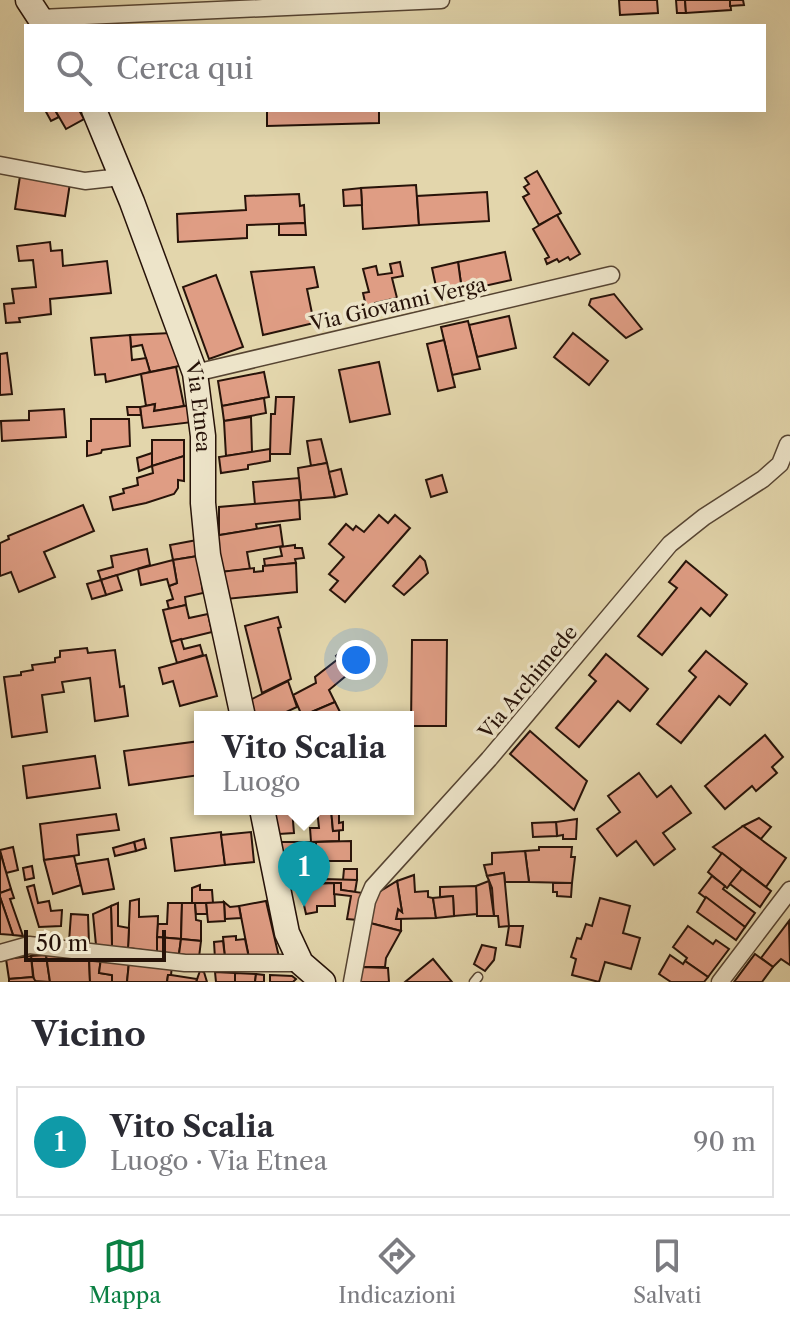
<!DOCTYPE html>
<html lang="it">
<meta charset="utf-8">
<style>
body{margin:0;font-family:"Libre Caslon Text",serif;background:#f7f7f7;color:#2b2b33}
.scale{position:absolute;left:24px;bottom:20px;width:142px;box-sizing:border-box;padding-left:8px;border:4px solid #271309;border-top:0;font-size:22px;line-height:28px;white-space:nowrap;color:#271309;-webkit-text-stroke:6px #ede4c9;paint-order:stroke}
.you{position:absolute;left:356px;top:660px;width:28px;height:28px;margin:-20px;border:6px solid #fff;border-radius:50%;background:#1a73e8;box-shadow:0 0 0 12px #1a73e833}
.badge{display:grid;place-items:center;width:52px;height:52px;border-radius:50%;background:#0b8043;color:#fff;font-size:26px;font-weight:700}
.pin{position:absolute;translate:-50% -66px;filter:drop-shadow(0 2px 4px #0008)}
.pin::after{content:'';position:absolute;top:42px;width:28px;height:24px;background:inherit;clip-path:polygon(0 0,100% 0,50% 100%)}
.popup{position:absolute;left:194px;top:711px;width:220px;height:104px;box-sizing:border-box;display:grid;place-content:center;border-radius:0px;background:#fff;filter:drop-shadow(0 2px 6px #0005);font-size:26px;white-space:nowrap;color:#7c7c81}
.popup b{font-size:30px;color:#2b2b33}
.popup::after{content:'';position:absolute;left:50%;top:100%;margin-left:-16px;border:16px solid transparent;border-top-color:#fff}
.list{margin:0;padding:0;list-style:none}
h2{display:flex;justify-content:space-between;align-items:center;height:104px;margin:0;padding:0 32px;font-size:34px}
h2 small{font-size:26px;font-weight:400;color:#7c7c81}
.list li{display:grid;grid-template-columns:52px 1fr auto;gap:24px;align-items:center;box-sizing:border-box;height:112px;margin:0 16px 16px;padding:0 16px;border:2px solid #e1e1e2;border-radius:0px}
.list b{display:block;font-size:30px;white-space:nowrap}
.list p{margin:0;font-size:26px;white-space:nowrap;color:#7c7c81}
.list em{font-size:26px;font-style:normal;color:#7c7c81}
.icon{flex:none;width:44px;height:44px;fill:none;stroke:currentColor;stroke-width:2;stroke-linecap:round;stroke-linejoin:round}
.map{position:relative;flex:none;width:790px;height:982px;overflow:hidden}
.search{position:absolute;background:#fff;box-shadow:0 8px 32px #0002;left:24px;right:24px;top:24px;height:88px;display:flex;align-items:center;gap:20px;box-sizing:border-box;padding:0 28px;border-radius:0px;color:#7c7c81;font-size:30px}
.sheet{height:232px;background:#fff}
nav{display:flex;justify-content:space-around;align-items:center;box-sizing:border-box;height:112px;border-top:2px solid #e1e1e2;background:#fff;font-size:22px;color:#7c7c81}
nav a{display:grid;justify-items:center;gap:4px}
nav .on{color:#0b8043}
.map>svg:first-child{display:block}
</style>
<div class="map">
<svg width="790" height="982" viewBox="0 0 790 982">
<rect width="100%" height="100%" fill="#e3d6ac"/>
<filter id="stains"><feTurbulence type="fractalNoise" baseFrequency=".0025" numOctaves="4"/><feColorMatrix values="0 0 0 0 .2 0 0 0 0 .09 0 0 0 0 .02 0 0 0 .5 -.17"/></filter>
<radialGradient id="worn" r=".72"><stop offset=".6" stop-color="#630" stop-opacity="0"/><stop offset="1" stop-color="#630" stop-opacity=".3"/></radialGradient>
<!-- building -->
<g fill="#df9d84" stroke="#271309" stroke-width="2">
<polygon points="619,0 657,0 658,13 620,15"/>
<polygon points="676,0 685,0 686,13 677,13"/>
<polygon points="685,0 730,0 731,10 686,13"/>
<polygon points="730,0 743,0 744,5 730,6"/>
<polygon points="45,110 55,110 59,117 51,121"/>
<polygon points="55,110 79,110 84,119 66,129"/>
<polygon points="267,110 379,110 379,123 267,126"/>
<polygon points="537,171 561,213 539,225 523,197 529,194 524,187 529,184 525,178"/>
<polygon points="20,176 70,183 65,216 15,209"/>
<polygon points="416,185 419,225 363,229 361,188"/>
<polygon points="361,188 362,205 344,206 343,190"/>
<polygon points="487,192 489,221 419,225 417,196"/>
<polygon points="299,194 300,206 304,205 305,223 247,225 247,238 178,242 177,214 246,210 245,196"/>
<polygon points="557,215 580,254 570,260 568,257 559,262 557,259 547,264 545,259 549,257 533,229"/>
<polygon points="305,223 306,235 279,235 279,224"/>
<polygon points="50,242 51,251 62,250 63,266 107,261 111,293 50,299 51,314 19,318 20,322 6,323 4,304 14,303 12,289 36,287 33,260 19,261 17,246"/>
<polygon points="505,252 511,280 462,291 458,262"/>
<polygon points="400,262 403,276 392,278 397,298 375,303 376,309 367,311 363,293 369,292 363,269 376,266 378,275 392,273 390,264"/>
<polygon points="458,262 462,291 438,296 432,268"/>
<polygon points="314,267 318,287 307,289 314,323 263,335 251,272"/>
<polygon points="216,275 243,347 209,359 183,287"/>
<polygon points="614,294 642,329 626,338 589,305 591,299"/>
<polygon points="509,316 516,348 477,357 469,325"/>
<polygon points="468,321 480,369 452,375 441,327"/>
<polygon points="171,333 184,365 150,372 142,345 131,347 130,335"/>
<polygon points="573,333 608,361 589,385 554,357"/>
<polygon points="130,335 132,360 146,358 150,372 106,382 105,374 95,375 91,338"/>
<polygon points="444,340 455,387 438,391 427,344"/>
<polygon points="7,353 12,394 0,395 0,354"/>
<polygon points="379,362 390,414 350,422 339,370"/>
<polygon points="176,367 184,406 154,411 155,404 146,406 141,374"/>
<polygon points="264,372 269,397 222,406 218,381"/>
<polygon points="276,397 294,397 290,454 270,454 271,414 275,414"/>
<polygon points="264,398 266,413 224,421 222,406"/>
<polygon points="155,404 154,411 191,405 193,422 143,428 140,407"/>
<polygon points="127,407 140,407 141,415 128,415"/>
<polygon points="64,409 66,437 2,441 1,421 29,420 29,411"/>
<polygon points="251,417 252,452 226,456 224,421"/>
<polygon points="91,419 129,419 130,446 102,450 101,453 87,456 87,441 91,441"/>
<polygon points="321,439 327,463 311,466 307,441"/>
<polygon points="152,440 184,440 184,456 152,466"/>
<polygon points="270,449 270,461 248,465 248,469 221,473 219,457"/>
<polygon points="152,453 152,466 139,471 137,458"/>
<polygon points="184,456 184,481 178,480 178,488 174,494 146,503 113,510 110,497 124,493 123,489 138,485 137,478 153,473 152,466"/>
<polygon points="327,463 335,497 301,500 298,468"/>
<polygon points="341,469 347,494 335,497 329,472"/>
<polygon points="442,475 447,492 431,497 426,480"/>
<polygon points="299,478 301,500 255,505 253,482"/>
<polygon points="299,500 300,519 256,524 257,529 219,535 219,507"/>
<polygon points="83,505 94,531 44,552 55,577 19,592 11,572 0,576 0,543 9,539 8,536"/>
<polygon points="379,515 388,523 395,515 410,528 345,602 330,590 338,581 329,574 344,557 329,544 346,524 353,530 356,526 364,532"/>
<polygon points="280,525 283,546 247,552 250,569 220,572 214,536"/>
<polygon points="197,540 198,556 173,560 170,545"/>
<polygon points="295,545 295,548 302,548 304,558 295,559 296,563 265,566 264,559 282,556 280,547"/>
<polygon points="147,549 150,565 101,580 98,571 113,567 111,556"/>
<polygon points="198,556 203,593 185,597 186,605 169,609 167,601 173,599 169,586 177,583 173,560"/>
<polygon points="420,556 425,561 428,573 404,595 393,586"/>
<polygon points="173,560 177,583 169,586 167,579 141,585 138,569"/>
<polygon points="686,561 727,595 710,616 701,608 662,655 638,636 677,588 669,582"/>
<polygon points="296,563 297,592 226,599 220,572 254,568 254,572 263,571 263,566"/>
<polygon points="117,575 122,590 106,595 101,580"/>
<polygon points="101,580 106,595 92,599 87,584"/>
<polygon points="186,605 189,618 208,614 212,632 171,642 163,610"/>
<polygon points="278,617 281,627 278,628 291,679 262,693 245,626"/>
<polygon points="181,639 184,649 200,645 203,655 177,663 171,642"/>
<polygon points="412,640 447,640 446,726 411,726"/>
<polygon points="346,647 353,655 353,670 329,690 335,702 302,716 293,695 316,683 315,677 338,659 336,656"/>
<polygon points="87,648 88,653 115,650 120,687 124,686 128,716 95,721 90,678 62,682 64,692 42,695 47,732 12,737 4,677 21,675 21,672 33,670 32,665 55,662 55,658 60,657 60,651"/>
<polygon points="706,651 747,684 730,705 719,696 681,743 657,724 696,677 689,671"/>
<polygon points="606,654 648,689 630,711 618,701 579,747 556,728 596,681 589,675"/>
<polygon points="206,655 217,696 180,706 173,681 163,684 159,668"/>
<polygon points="288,681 297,707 286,712 287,717 254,717 250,700"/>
<polygon points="335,702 341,714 334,717 300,717"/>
<polygon points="530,731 587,781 574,810 510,754"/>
<polygon points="765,735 783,757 772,767 777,773 756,791 752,786 725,809 705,786"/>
<polygon points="200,741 200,775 129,785 124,751"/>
<polygon points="95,756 100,788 27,798 23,766"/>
<polygon points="639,773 657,797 671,786 691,813 663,833 675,849 654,865 636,841 617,856 597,829 620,812 608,796"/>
<polygon points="274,809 292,809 294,833 279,834"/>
<polygon points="292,809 317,809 318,815 293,816"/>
<polygon points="317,809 331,809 333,831 339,830 339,841 311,842 310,828 319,828"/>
<polygon points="331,809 339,809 339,823 343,822 343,830 333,831"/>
<polygon points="116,814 119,830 77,835 79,855 44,860 40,824"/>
<polygon points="759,818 771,827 761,839 743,826"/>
<polygon points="577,819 576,839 563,839 563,835 557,836 556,822"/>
<polygon points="556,822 557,836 533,837 532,823"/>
<polygon points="743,826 786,858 766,887 713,847"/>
<polygon points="221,832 225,865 175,871 171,838"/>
<polygon points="251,832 254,862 225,865 221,835"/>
<polygon points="144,839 146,848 136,851 134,842"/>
<polygon points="351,841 351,861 316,861 316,842"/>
<polygon points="134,842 136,851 115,856 113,848"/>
<polygon points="280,842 316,842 316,866 284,867"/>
<polygon points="13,847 18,870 6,873 0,850"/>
<polygon points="539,847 572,847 571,857 575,857 572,883 529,882 525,851 539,850"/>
<polygon points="525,851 529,882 505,882 504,873 487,876 484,865 492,864 492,853"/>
<polygon points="722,853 742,869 727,888 708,872"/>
<polygon points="1,855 11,889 0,893 0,856"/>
<polygon points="74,856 81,885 53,894 44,860"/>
<polygon points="108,859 114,889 83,894 76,864"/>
<polygon points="32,866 34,878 25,880 23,868"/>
<polygon points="344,869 357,869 357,880 343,880"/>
<polygon points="742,869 771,891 760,907 730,884"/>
<polygon points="504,873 509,926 499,927 498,916 494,916 492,888 487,876"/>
<polygon points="414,875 415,892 428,891 428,897 433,898 436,918 396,919 398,909 402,912 397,881"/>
<polygon points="712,876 725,886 723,889 755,913 745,927 699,893"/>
<polygon points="298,878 314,879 314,884 334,883 335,906 317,906 317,912 306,914"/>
<polygon points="324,879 357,880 355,892 341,890 341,883 324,883"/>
<polygon points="397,881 402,912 398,909 396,919 401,919 401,931 370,923 374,902 379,892"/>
<polygon points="489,881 494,916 477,916 476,886"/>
<polygon points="334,883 341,883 341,890 363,893 358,920 347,919 351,896 334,894"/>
<polygon points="553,883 572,883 571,897 557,896 557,892 553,892"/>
<polygon points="34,885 38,903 49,901 51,911 62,910 61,926 39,927 27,887"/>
<polygon points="200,885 200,890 212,890 213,903 192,903 192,888"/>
<polygon points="476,886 477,914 454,916 453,896 440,897 440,887"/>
<polygon points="11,889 14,898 10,899 23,936 13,935 0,897 0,893"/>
<polygon points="453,896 454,916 436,918 433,898"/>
<polygon points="0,897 13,935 0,934"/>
<polygon points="706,897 745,927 736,940 697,912"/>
<polygon points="600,898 630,906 623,933 640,938 631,969 605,962 599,982 572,975 576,959 571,957 577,938 581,939 586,924 592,926"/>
<polygon points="139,899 139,917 158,916 157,952 128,948 130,901"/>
<polygon points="266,901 279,957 249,958 239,906"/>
<polygon points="224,902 230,907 239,906 241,918 225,919"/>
<polygon points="224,902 225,921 208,922 206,903"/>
<polygon points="118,903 118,926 129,928 128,948 112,947 111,906"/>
<polygon points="168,903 182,903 181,939 157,937 158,924 167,924"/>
<polygon points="182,903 195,903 196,920 201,921 201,941 181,939"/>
<polygon points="195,903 206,903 207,914 196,914"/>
<polygon points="111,906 112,947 96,945 93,914"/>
<polygon points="71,914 88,915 89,944 69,942"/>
<polygon points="789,921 790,965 781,959 773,967 761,958"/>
<polygon points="370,923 401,931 386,958 385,967 362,967"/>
<polygon points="509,926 523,926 520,947 506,945"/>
<polygon points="688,926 713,944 716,940 729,949 708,977 685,961 687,958 673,947"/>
<polygon points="236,936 236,940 245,939 249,958 225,958 223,937"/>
<polygon points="157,937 181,939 179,954 157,952"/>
<polygon points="181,939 201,941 199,957 179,954"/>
<polygon points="223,941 225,958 215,959 214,942"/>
<polygon points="482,945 496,948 494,960 485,971 474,964"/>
<polygon points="755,954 773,967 762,982 734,982"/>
<polygon points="46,955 50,982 34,981 31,956"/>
<polygon points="46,955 89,957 90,982 50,982"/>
<polygon points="670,955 683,964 685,961 708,977 704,982 671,982 659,974"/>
<polygon points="31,956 33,977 9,979 6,959"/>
<polygon points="89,957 101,958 99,973 112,975 112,982 90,982"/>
<polygon points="101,958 129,962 127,982 112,982 112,975 99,973"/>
<polygon points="433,959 452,982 405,982"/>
<polygon points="129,962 172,966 171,975 168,975 167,982 127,982"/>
<polygon points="362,967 388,968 389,982 359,982"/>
<polygon points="200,971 204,972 207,982 196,982"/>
<polygon points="215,972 235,973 235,982 216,982"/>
<polygon points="235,973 256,974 255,982 235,982"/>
<polygon points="256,974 264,975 264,982 255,982"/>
<polygon points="168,975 171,975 197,979 196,982 167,982"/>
<polygon points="270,975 292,976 296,979 293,982 270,982"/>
<polygon points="33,977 36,982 9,982 9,979"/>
</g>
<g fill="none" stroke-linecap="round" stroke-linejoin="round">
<defs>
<polyline id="lane" points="474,982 478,977"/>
<g id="street">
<polyline points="40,18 441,0"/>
<polyline points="0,165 85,181 121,177"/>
<polyline points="195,373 611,275"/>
<polyline points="0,953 29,945 185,963 301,963"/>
<polyline points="352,982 367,901 373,887 489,759 670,544 704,517 763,479 780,464 788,444"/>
<polyline points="720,982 790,890"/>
</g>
<g id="secondary">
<polyline points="28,0 45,26"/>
<path id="s1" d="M94,110L132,202L195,373L203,436V503L208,555L243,717"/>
<polyline points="262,809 287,933 301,963 323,982"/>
</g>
</defs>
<!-- lane casing -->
<use href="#lane" stroke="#564432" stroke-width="11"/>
<!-- street casing -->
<use href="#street" stroke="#564432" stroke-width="19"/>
<!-- secondary casing -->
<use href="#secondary" stroke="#271309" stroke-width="27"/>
<!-- lane -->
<use href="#lane" stroke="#ede4c9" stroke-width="8"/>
<!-- street -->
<use href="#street" stroke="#ede4c9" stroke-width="16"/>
<!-- secondary -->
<use href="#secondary" stroke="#ede4c9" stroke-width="24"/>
</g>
<g text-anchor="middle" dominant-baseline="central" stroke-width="7" stroke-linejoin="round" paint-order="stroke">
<!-- street labels -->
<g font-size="20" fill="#271309" stroke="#ede4c9">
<text transform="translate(398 304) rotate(-13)">Via Giovanni Verga</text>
<text stroke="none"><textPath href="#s1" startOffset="316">Via Etnea</textPath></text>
<text transform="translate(528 682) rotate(-50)">Via Archimede</text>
</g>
</g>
<rect width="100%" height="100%" filter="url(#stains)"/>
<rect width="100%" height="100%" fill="url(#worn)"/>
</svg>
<div class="scale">50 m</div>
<div class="you"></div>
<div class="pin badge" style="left:304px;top:907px;background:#0f9aa8">1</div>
<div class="popup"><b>Vito Scalia</b>Luogo</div>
<div class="search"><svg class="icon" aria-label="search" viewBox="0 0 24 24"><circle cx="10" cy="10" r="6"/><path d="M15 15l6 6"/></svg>Cerca qui</div>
</div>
<section class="sheet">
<h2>Vicino<small></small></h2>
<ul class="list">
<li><span class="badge" style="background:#0f9aa8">1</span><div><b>Vito Scalia</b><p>Luogo · Via Etnea</p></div><em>90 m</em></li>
</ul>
</section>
<nav>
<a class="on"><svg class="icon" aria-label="map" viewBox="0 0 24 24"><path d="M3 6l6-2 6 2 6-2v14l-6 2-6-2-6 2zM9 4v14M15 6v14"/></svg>Mappa</a>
<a><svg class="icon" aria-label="directions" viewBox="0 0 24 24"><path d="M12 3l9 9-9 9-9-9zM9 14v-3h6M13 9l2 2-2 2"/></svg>Indicazioni</a>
<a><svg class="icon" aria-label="saved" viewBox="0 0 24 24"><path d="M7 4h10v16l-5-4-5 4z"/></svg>Salvati</a>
</nav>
